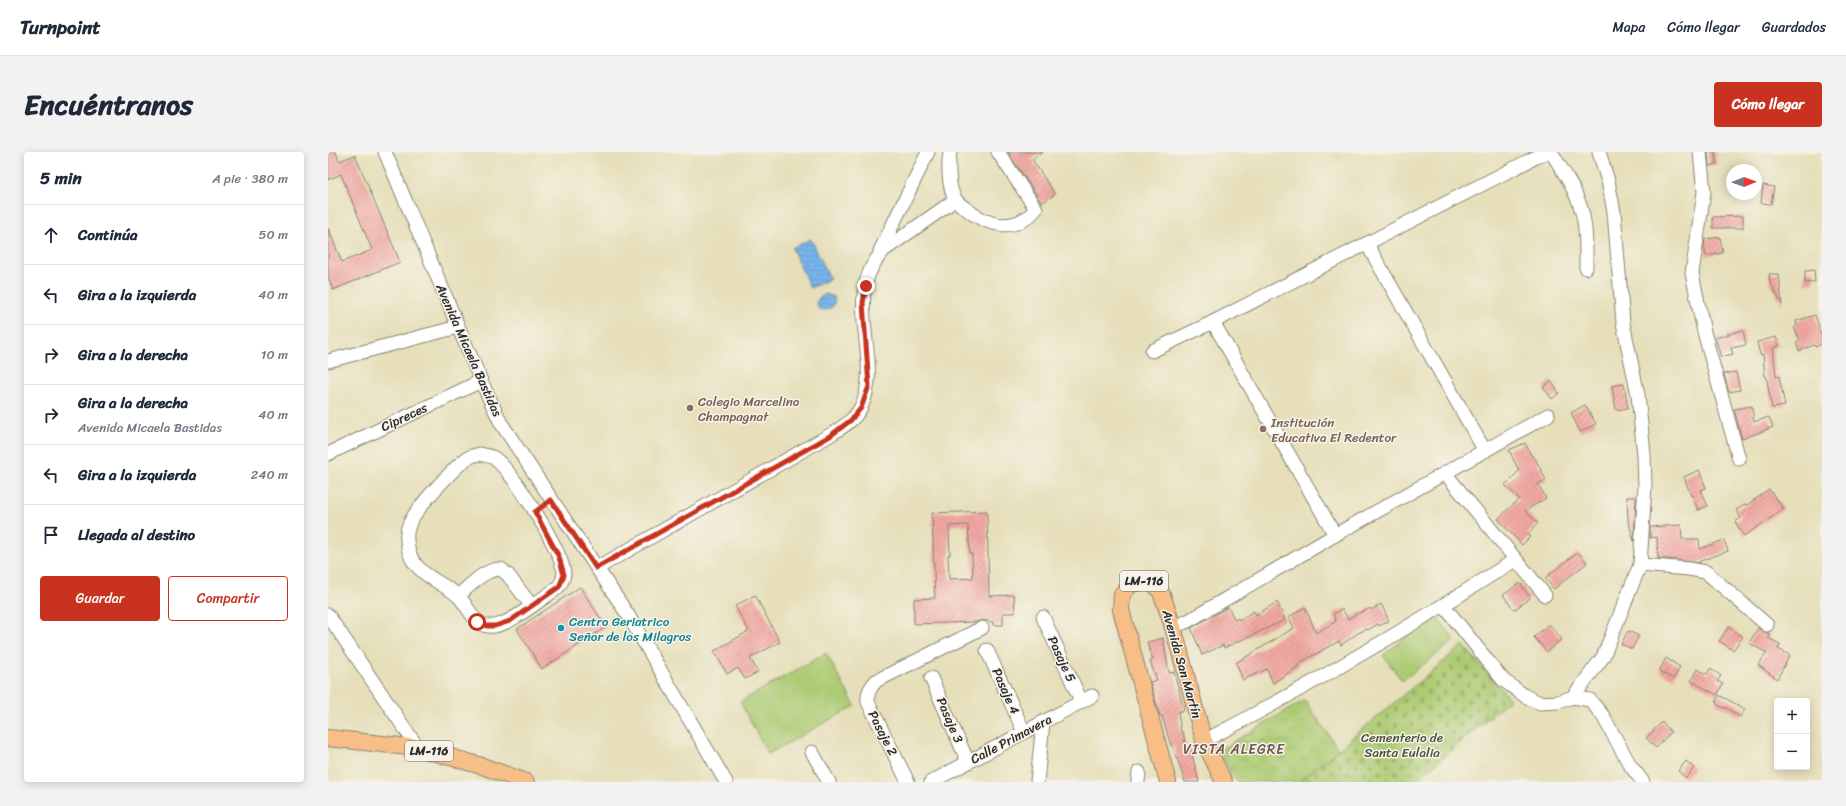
<!DOCTYPE html>
<html lang="es">
<meta charset="utf-8">
<style>
body{margin:0;font-family:Sriracha,sans-serif;background:#f2f2f3;color:#1f2937}
.controls{position:absolute;right:12px;bottom:12px;display:grid;overflow:hidden;border-radius:4px;box-shadow:0 2px 10px #0003}
.controls button{width:36px;height:36px;display:grid;place-items:center;padding:0;border:0;border-bottom:1px solid #e0e1e3;background:#fff;color:#1f2937;font:20px sans-serif}
.compass{position:absolute;left:1398px;top:12px;width:36px;height:36px;border-radius:50%;background:#fff;box-shadow:0 2px 10px #0003;rotate:89deg}
.stop{position:absolute;width:12px;height:12px;margin:-9px;border:3px solid #c8321e;border-radius:50%;background:#fff}
.stop.end{background:#c8321e;border-color:#fff;box-shadow:0 1px 4px #0008}
.list{margin:0;padding:0;list-style:none}
h2{display:flex;justify-content:space-between;align-items:center;height:52px;margin:0;padding:0 16px;font-size:17px}
h2 small{font-size:13px;font-weight:400;color:#747a83}
.list li{display:grid;grid-template-columns:26px 1fr auto;gap:12px;align-items:center;box-sizing:border-box;height:60px;padding:0 16px;border-top:1px solid #e0e1e3}
.list b{display:block;font-size:15px;white-space:nowrap}
.list p{margin:0;font-size:13px;white-space:nowrap;color:#747a83}
.list em{font-size:13px;font-style:normal;color:#747a83}
.actions{display:flex;gap:8px;padding:12px 16px}
.actions a{flex:1;padding:9px 0;border:1px solid #c8321e;border-radius:4px;text-align:center;font-size:14px;color:#c8321e}
.actions .main{background:#c8321e;color:#fff}
.icon{flex:none;width:22px;height:22px;fill:none;stroke:currentColor;stroke-width:2;stroke-linecap:round;stroke-linejoin:round}
.map{position:relative;flex:none;width:1494px;height:630px;overflow:hidden;border-radius:4px}
header{display:flex;align-items:center;gap:24px;box-sizing:border-box;height:56px;padding:0 20px;background:#fff;border-bottom:1px solid #e0e1e3}
header strong{font-size:19px}
nav{display:flex;gap:22px;margin-inline-start:auto;font-size:14px}
.intro{display:flex;align-items:center;justify-content:space-between;box-sizing:border-box;height:96px;padding:0 24px}
h1{margin:0;font-size:28px}
.button{padding:10px 18px;border-radius:4px;background:#c8321e;color:#fff;font-size:14px;font-weight:700}
main{display:flex;gap:24px;padding:0 24px}
aside{flex:1;background:#fff;border-radius:4px;box-shadow:0 2px 10px #0003}
.map>svg:first-child{display:block}
</style>
<header>
<strong>Turnpoint</strong>
<nav><a>Mapa</a><a>Cómo llegar</a><a>Guardados</a></nav>
</header>
<div class="intro"><h1>Encuéntranos</h1><a class="button">Cómo llegar</a></div>
<main>
<aside>
<h2>5 min<small>A pie · 380 m</small></h2>
<ul class="list">
<li><svg class="icon" aria-label="ahead" viewBox="0 0 24 24"><path d="M12 20V5M6 11l6-6 6 6"/></svg><div><b>Continúa</b></div><em>50 m</em></li>
<li><svg class="icon" aria-label="left" viewBox="0 0 24 24"><path d="M17 20v-9H6M10 6l-5 5 5 5"/></svg><div><b>Gira a la izquierda</b></div><em>40 m</em></li>
<li><svg class="icon" aria-label="right" viewBox="0 0 24 24"><path d="M7 20v-9h11M14 6l5 5-5 5"/></svg><div><b>Gira a la derecha</b></div><em>10 m</em></li>
<li><svg class="icon" aria-label="right" viewBox="0 0 24 24"><path d="M7 20v-9h11M14 6l5 5-5 5"/></svg><div><b>Gira a la derecha</b><p>Avenida Micaela Bastidas</p></div><em>40 m</em></li>
<li><svg class="icon" aria-label="left" viewBox="0 0 24 24"><path d="M17 20v-9H6M10 6l-5 5 5 5"/></svg><div><b>Gira a la izquierda</b></div><em>240 m</em></li>
<li><svg class="icon" aria-label="arrive" viewBox="0 0 24 24"><path d="M6 21V4h12l-3 4 3 4H6"/></svg><div><b>Llegada al destino</b></div></li>
</ul>
<div class="actions"><a class="main">Guardar</a><a>Compartir</a></div>
</aside>
<div class="map">
<svg width="1494" height="630" viewBox="0 0 1494 630">
<defs>
<pattern id="cemetery-stones" width="16" height="16" patternUnits="userSpaceOnUse"><rect width="16" height="16" fill="#adcb73"/><path d="M2 7V4a2 2 0 0 1 4 0v3zM10 15v-3a2 2 0 0 1 4 0v3z" fill="#95ae64"/></pattern>
<pattern id="park-crowns" width="20" height="18" patternUnits="userSpaceOnUse"><rect width="20" height="18" fill="#adcb73"/><path d="M2 6a3 3 0 1 1 6 0M12 15a3 3 0 1 1 6 0" fill="none" stroke="#95ae64"/></pattern>
<pattern id="water-rules" width="6" height="5" patternUnits="userSpaceOnUse"><rect width="6" height="5" fill="#78b5eb"/><path d="M0 2.5h6" fill="none" stroke="#6393bf"/></pattern>
<pattern id="building-hatch" width="6" height="6" patternUnits="userSpaceOnUse"><rect width="6" height="6" fill="#f2a8a3"/><path d="M-1 1l2-2M0 6l6-6M5 7l2-2" fill="none" stroke="#c48985"/></pattern>
</defs>
<rect width="100%" height="100%" fill="#f7f3e8"/>
<filter id="ink" filterUnits="userSpaceOnUse"><feTurbulence type="fractalNoise" baseFrequency=".025" numOctaves="2"/><feDisplacementMap in="SourceGraphic" scale="8" xChannelSelector="R" yChannelSelector="G"/><feConvolveMatrix kernelMatrix="1 2 1 2 8 2 1 2 1" color-interpolation-filters="sRGB"/></filter>
<filter id="wash" filterUnits="userSpaceOnUse"><feTurbulence type="fractalNoise" baseFrequency=".012" numOctaves="4" result="noise"/><feDisplacementMap in="SourceGraphic" scale="16" xChannelSelector="R" yChannelSelector="G"/><feGaussianBlur stdDeviation="0.9" result="paint"/><feColorMatrix in="noise" values="0 0 0 0 0 0 0 0 0 0 0 0 0 0 0 0 0 1.4 0 .05"/><feComposite in="paint" operator="in"/></filter>
<g filter="url(#wash)">
<rect width="100%" height="100%" fill="#e6dfba"/>
<!-- cemetery -->
<polygon fill="url(#cemetery-stones)" stroke="#6c7b4f" points="1135,493 1182,547 1087,630 971,630"/>
<!-- park -->
<polygon fill="url(#park-crowns)" stroke="#6c7b4f" points="977,548 1010,597 971,630 909,630 890,599"/>
<!-- pitch -->
<g fill="#adcb73" stroke="#6c7b4f">
<polygon points="1107,463 1127,488 1074,529 1055,503"/>
<polygon points="498,501 527,554 440,602 412,550"/>
</g>
<!-- water -->
<g fill="url(#water-rules)" stroke="#52708b">
<polygon points="483,87 502,127 482,136 464,96"/>
<path d="M498,142L506,145C509,154 500,160 491,157L488,151L491,146Z"/>
</g>
<g id="blocks">
<!-- building -->
<g fill="url(#building-hatch)" fill-rule="evenodd">
<polygon points="0,0 8,0 11,9 27,3 72,110 5,138 0,125 0,76 14,110 44,98 13,22 0,28"/>
<polygon points="680,0 715,0 704,7 727,42 714,51"/>
<polygon points="1380,0 1387,0 1389,12 1381,14"/>
<polygon points="1435,33 1446,35 1443,52 1433,51"/>
<polygon points="1415,64 1415,76 1385,76 1385,65"/>
<polygon points="1392,85 1395,101 1378,104 1376,94 1377,87"/>
<polygon points="1486,118 1487,130 1477,131 1477,119"/>
<polygon points="1441,122 1451,122 1454,153 1442,130"/>
<polygon points="1487,163 1491,175 1490,176 1494,185 1494,192 1487,195 1486,193 1471,199 1468,190 1472,188 1466,176 1469,174 1468,169"/>
<polygon points="1415,178 1418,193 1403,196 1405,202 1393,205 1387,186"/>
<polygon points="1448,185 1451,194 1445,196 1448,225 1451,224 1457,254 1444,256 1438,224 1437,224 1435,202 1432,203 1429,190"/>
<polygon points="1408,220 1412,238 1401,240 1396,222"/>
<polygon points="1223,229 1231,241 1224,247 1215,235"/>
<polygon points="1296,232 1300,256 1288,258 1284,234"/>
<polygon points="1257,253 1268,272 1252,280 1243,261"/>
<polygon points="1424,254 1426,270 1441,265 1445,275 1414,287 1406,257"/>
<polygon points="1197,291 1204,305 1206,304 1218,328 1210,332 1218,346 1197,359 1210,371 1200,382 1202,385 1194,393 1170,367 1191,347 1177,333 1191,319 1181,298"/>
<polygon points="1371,318 1378,336 1373,338 1380,354 1370,358 1364,343 1363,344 1356,325"/>
<polygon points="1441,337 1456,357 1416,384 1407,370 1413,366 1408,358 1418,352 1419,353"/>
<polygon points="1299,345 1308,345 1306,389 1300,368"/>
<path d="M659,359L661,444L686,443L687,461H675V473H665V470L654,468L647,470L586,472V447L607,446L604,361ZM640,373L642,402H644L645,426L621,427L620,403H622L621,374Z"/>
<polygon points="1353,373 1354,387 1371,387 1372,397 1396,388 1400,399 1372,409 1372,411 1330,406 1329,385 1322,386 1322,375"/>
<polygon points="1250,400 1259,411 1226,437 1217,426"/>
<polygon points="1192,431 1202,446 1186,458 1175,443"/>
<polygon points="252,435 278,475 214,517 189,477"/>
<polygon points="427,443 452,490 422,506 430,520 417,527 410,516 399,522 386,499 421,479 407,454"/>
<polygon points="949,450 957,468 896,496 895,493 874,503 863,476 900,455 907,468 910,466 911,468 926,459 928,463"/>
<polygon points="1053,452 1061,469 1051,474 1050,472 1040,478 1039,477 1030,481 1013,493 1011,489 970,512 971,514 945,531 939,517 915,528 908,511 966,476 961,465 977,455 988,481 1008,469 1005,462 1014,457 1020,467 1032,460 1033,461 1042,456 1043,458"/>
<polygon points="1221,472 1234,487 1219,500 1206,485"/>
<polygon points="1401,475 1415,485 1405,498 1391,489"/>
<polygon points="1430,476 1443,483 1440,486 1452,492 1450,497 1462,503 1449,527 1430,513 1439,501 1421,491"/>
<polygon points="1300,479 1311,484 1304,497 1293,492"/>
<polygon points="835,486 841,521 846,520 856,558 850,560 853,580 855,580 858,596 862,595 871,630 857,630 845,594 843,594 834,564 832,564 822,530 829,528 822,509 825,508 819,490"/>
<polygon points="1338,506 1352,515 1345,527 1331,519"/>
<polygon points="1383,516 1393,524 1389,529 1395,532 1389,543 1363,529 1369,517 1379,522"/>
<polygon points="1391,543 1417,557 1412,565 1397,555 1396,556 1388,552 1389,550 1388,549"/>
<polygon points="1334,570 1343,580 1328,596 1318,586"/>
<polygon points="1358,609 1366,616 1358,626 1350,619"/>
</g>
</g>
</g>
<g filter="url(#ink)">
<use href="#blocks" fill-opacity="0" stroke="#888572" stroke-width="1"/>
<g fill="none" stroke-linecap="round" stroke-linejoin="round">
<defs>
<g id="minor">
<polyline points="57,0 153,229 173,271 300,463 398,630"/>
<path d="M622,0C620,12 620,38 628,48C630,51 634,54 637,56C659,74 687,82 708,57L670,0"/>
<polyline points="1372,0 1376,40 1364,121 1376,180 1411,307"/>
<polyline points="1039,92 1157,299"/>
<polyline points="552,99 600,0"/>
<polyline points="885,170 1007,383"/>
<path d="M824,199L885,170L1214,2L1224,1C1236,21 1250,41 1255,64C1259,81 1258,99 1258,116"/>
<polyline points="0,209 130,175"/>
<polyline points="0,302 153,229"/>
<path d="M152,302C156,303 163,304 166,306C185,319 234,399 236,421C236,426 232,434 228,437C213,447 183,472 166,474C145,477 142,454 129,443C115,431 92,424 83,405C79,396 77,382 81,373C86,358 125,317 138,307C142,304 148,303 152,302Z"/>
<polyline points="1117,321 1217,443"/>
<polyline points="1312,413 1361,417 1378,420 1439,473"/>
<path d="M269,416L502,283C513,276 527,268 533,255C557,207 511,146 556,98L627,48"/>
<path d="M130,444C143,433 156,417 173,417L180,423L203,453"/>
<polyline points="1116,454 1175,528 1197,544 1212,551 1230,550 1245,545 1275,505 1312,413 1317,334 1316,303 1310,243 1295,171 1286,60 1280,29 1271,0"/>
<polyline points="0,463 90,596"/>
<polyline points="715,465 753,549"/>
<polyline points="845,475 860,469 1007,383 1220,263"/>
<polyline points="659,498 696,580"/>
<polyline points="603,526 640,610"/>
<polyline points="1245,545 1262,548 1275,564 1302,613 1315,630"/>
<path d="M876,589C982,534 1086,473 1187,408"/>
<polyline points="484,600 501,630"/>
<path d="M580,630L540,550C539,541 542,536 548,529L654,476"/>
<polyline points="603,630 764,544"/>
<polyline points="709,630 715,570"/>
<polyline points="810,630 811,620"/>
</g>
<g id="major">
<polyline points="0,586 90,596 154,614 198,630"/>
<polyline points="840,630 793,458 794,442 803,432 817,429 827,433 833,440 845,475 876,589 896,630"/>
</g>
</defs>
<!-- minor casing -->
<use href="#minor" stroke="#888572" stroke-width="15"/>
<!-- major casing -->
<use href="#major" stroke="#888572" stroke-width="18"/>
<!-- minor -->
<use href="#minor" stroke="#fff" stroke-width="13"/>
<!-- major -->
<use href="#major" stroke="#f7be87" stroke-width="16"/>
</g>
</g>
<g fill="none" stroke-linecap="round" stroke-linejoin="round" filter="url(#ink)">
<!-- route -->
<polyline stroke="#c8321e" stroke-width="5" points="149,470 159,474 167,474 182,469 231,435 236,423 231,405 207,360 223,348 268,416 502,284 523,268 533,256 541,234 535,151 538,134"/>
</g>
<!-- markers -->
<g fill="#8d6e63" stroke="#f7f3e8" stroke-width="1.5">
<circle cx="362" cy="256" r="4"/>
<circle cx="935" cy="277" r="4"/>
</g>
<circle fill="#0f9aa8" stroke="#f7f3e8" stroke-width="1.5" cx="233" cy="476" r="4"/>
<g text-anchor="middle" dominant-baseline="central" stroke-width="3" stroke-linejoin="round" paint-order="stroke">
<!-- shield labels -->
<g fill="#f7f3e8" stroke="#686764" stroke-width="1">
<rect x="792" y="419" width="48" height="20" rx="3"/>
<rect x="77" y="589" width="48" height="20" rx="3"/>
</g>
<g font-size="12" font-weight="bold" fill="#2b2b2b">
<text x="816" y="429">LM-116</text>
<text x="101" y="599">LM-116</text>
</g>
<!-- street labels -->
<g font-size="13" fill="#2b2b2b" stroke="#f7f3e8">
<text transform="translate(141 198) rotate(66)">Avenida Micaela Bastidas</text>
<text transform="translate(76 265) rotate(-25)">Cipreces</text>
<text transform="translate(734 507) rotate(65)">Pasaje 5</text>
<text transform="translate(854 512) rotate(74)">Avenida San Martín</text>
<text transform="translate(678 539) rotate(66)">Pasaje 4</text>
<text transform="translate(622 568) rotate(67)">Pasaje 3</text>
<text transform="translate(555 581) rotate(63)">Pasaje 2</text>
<text transform="translate(683 587) rotate(-28)">Calle Primavera</text>
</g>
<!-- education labels -->
<g font-size="13" fill="#785e54" stroke="#f7f3e8" text-anchor="start">
<text x="370" y="249">Colegio Marcelino<tspan x="370" dy="15">Champagnat</tspan></text>
<text x="943" y="270">Institución<tspan x="943" dy="15">Educativa El Redentor</tspan></text>
</g>
<!-- culture labels -->
<g font-size="13" fill="#0d838f" stroke="#f7f3e8" text-anchor="start">
<text x="241" y="469">Centro Geriatrico<tspan x="241" dy="15">Señor de los Milagros</tspan></text>
</g>
<!-- park labels -->
<g font-size="13" fill="#4c533d" stroke="#f7f3e8">
<text x="1074" y="585">Cementerio de<tspan x="1074" dy="15">Santa Eulalia</tspan></text>
</g>
<!-- neighbourhood labels -->
<g font-size="14" letter-spacing="1" fill="#715755" stroke="#f7f3e8">
<text x="906" y="597">VISTA ALEGRE</text>
</g>
</g>
</svg>
<div class="controls">
<button>+</button>
<button>−</button>
</div>
<svg class="compass" viewBox="-18 -18 36 36"><path d="M0-13l5 13h-10z" fill="#e53935"/><path d="M0 13l5-13h-10z" fill="#747a83"/></svg>
<div class="stop" style="left:149px;top:470px"></div>
<div class="stop end" style="left:538px;top:134px"></div>
</div>
</main>
